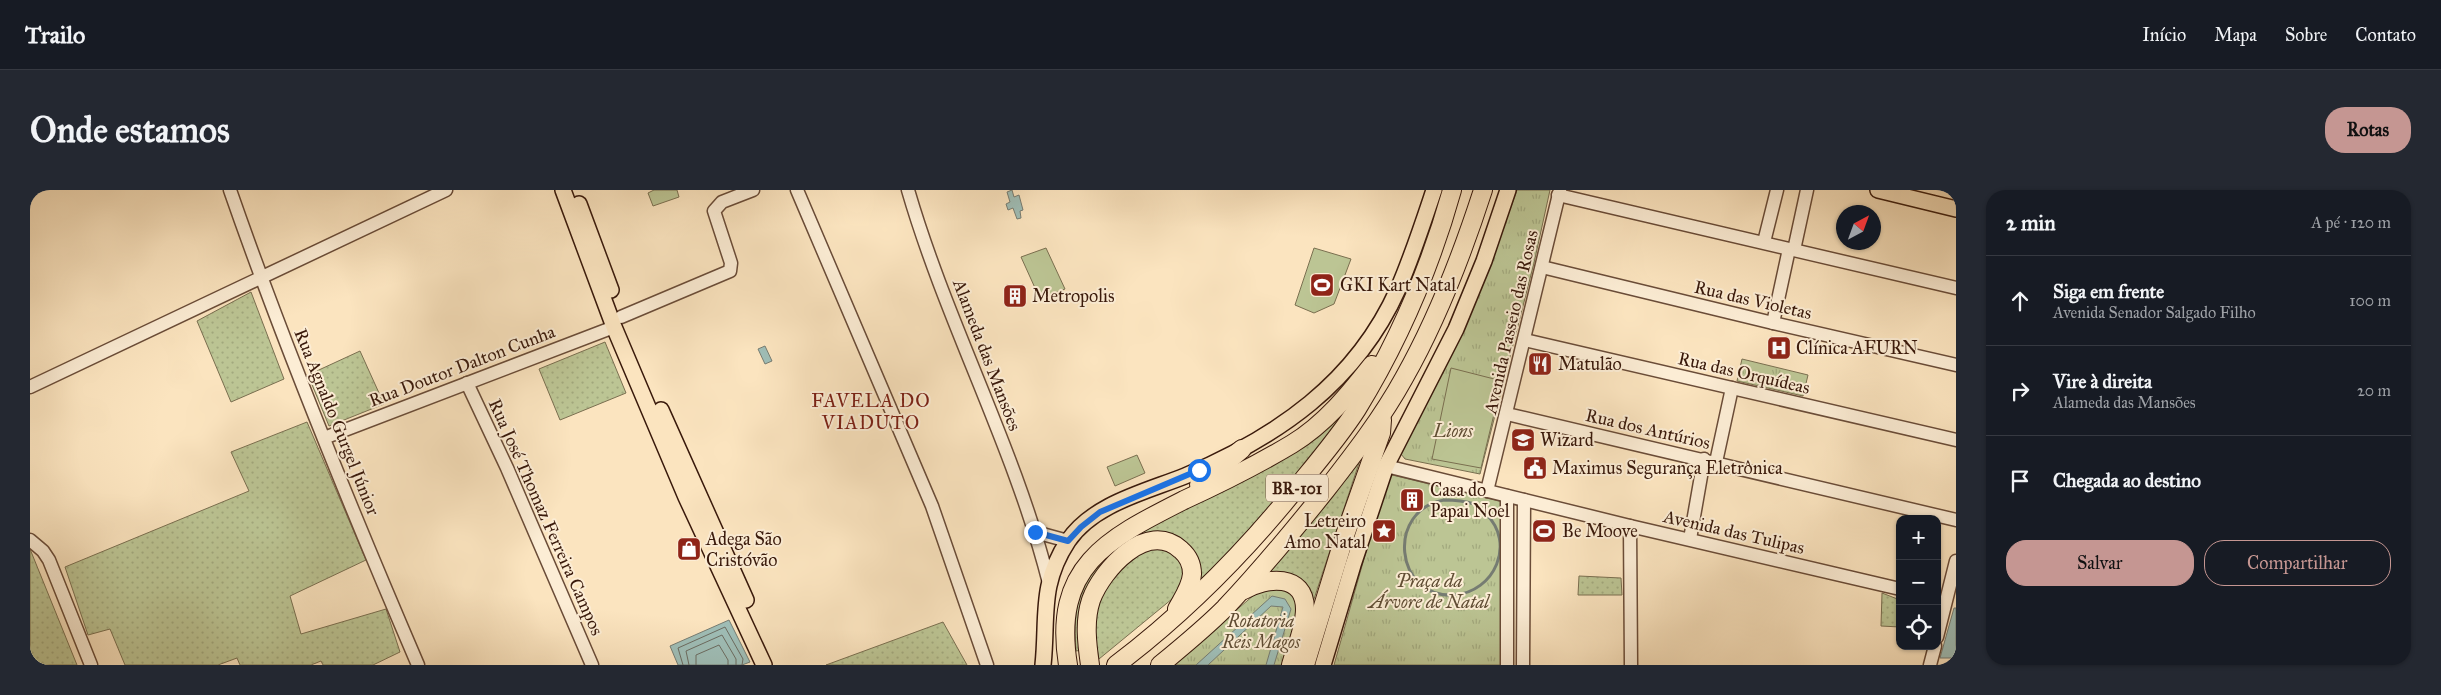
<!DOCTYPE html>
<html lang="pt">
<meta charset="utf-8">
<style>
body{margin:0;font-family:"IM FELL Great Primer",serif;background:#242831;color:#f1f3f6}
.controls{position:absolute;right:15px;bottom:15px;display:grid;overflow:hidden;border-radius:10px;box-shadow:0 1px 4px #0004}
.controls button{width:45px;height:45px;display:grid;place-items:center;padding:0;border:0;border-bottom:1px solid #363941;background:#171b24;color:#f1f3f6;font:25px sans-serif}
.compass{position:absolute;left:1806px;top:15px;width:45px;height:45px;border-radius:50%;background:#171b24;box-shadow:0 1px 4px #0004;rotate:41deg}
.stop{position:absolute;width:15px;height:15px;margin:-11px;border:4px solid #1a73e8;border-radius:50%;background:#fff}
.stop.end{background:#1a73e8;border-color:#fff;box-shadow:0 1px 5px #0008}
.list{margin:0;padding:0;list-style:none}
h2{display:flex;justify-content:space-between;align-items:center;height:65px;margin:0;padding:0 20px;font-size:21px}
h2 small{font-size:16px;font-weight:400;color:#9ea1a6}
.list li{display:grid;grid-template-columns:32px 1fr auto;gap:15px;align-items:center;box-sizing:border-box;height:90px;padding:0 20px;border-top:1px solid #363941}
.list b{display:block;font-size:19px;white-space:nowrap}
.list p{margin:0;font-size:16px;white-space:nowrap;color:#9ea1a6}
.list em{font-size:16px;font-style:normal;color:#9ea1a6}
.actions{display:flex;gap:10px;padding:15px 20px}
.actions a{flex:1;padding:11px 0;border:1px solid #c59692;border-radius:20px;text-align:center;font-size:18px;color:#c59692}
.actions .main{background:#c59692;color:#111}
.icon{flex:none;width:28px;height:28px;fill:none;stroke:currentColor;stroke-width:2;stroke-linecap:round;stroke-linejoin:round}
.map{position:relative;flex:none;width:1926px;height:475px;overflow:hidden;border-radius:20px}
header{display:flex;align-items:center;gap:30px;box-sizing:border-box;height:70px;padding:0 25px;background:#171b24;border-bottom:1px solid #363941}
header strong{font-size:24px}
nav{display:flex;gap:28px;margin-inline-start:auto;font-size:18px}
.intro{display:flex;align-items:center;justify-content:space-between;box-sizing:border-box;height:120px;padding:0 30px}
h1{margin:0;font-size:35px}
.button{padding:12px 22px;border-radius:20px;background:#c59692;color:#111;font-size:18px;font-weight:700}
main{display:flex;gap:30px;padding:0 30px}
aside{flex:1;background:#171b24;border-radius:20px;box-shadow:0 1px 4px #0004}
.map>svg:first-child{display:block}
</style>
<header>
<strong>Trailo</strong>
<nav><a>Início</a><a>Mapa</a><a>Sobre</a><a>Contato</a></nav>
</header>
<div class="intro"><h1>Onde estamos</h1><a class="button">Rotas</a></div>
<main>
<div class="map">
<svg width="1926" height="475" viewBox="0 0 1926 475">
<defs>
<pattern id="grass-dots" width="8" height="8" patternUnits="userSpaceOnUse" patternTransform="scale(1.25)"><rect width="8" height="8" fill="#bcc594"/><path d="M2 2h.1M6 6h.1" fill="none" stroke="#a2a97e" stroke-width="1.8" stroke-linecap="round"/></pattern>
<pattern id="park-tufts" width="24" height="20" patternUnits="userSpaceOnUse" patternTransform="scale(1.25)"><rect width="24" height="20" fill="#bcc594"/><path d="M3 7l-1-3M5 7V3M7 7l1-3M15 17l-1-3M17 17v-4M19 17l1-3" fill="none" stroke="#a2a97e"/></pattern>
</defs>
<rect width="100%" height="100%" fill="#fbe4bf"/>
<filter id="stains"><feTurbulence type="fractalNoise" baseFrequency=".004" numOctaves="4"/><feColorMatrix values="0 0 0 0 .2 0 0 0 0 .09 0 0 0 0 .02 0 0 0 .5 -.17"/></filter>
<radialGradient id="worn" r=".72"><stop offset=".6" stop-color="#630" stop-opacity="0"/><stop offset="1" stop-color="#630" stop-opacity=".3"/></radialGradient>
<!-- grass -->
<g fill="url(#grass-dots)" stroke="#7a6f50">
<polygon points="221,102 254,189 201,212 167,131"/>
<polygon points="575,152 596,203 530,230 509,179"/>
<polygon points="330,161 354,214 299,236 278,185"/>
<path d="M1321,209L1327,214L1228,331L1168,397C1171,369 1159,337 1124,343C1111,346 1095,358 1083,365L1052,460L1046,461C1043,412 1048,391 1084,356Z"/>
<polygon points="277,232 336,370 260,406 271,444 356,419 370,462 343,475 293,475 291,471 281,475 210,475 207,468 188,475 95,475 80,439 58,445 35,377 219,301 201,262"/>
<polygon points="1334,258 1281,418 1256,384 1244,382 1233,384"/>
<path d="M1119,358L1146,361L1156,378L1153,394L1142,409L1069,469C1058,416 1069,384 1119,358Z"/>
<polygon points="0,359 47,475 0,475"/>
<polygon points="1549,386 1591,388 1592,405 1548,405"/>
<polygon points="1852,403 1870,410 1870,437 1851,436"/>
<polygon points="913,432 937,475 796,475"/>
</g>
<!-- park -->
<g fill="url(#park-tufts)" stroke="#7a6f50">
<path d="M1487,0H1520L1504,73L1450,284L1375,269L1371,264C1413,177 1455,92 1487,0Z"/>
<polygon points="1712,169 1778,185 1773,206 1707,191"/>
<polygon points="1358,284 1474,312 1471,475 1304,475"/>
<polygon points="1252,394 1270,409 1256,475 1142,475 1224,405"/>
</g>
<!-- garden -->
<g fill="#bcc594" stroke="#7a6f50">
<polygon points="624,0 647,0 649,7 623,16 618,3"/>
<polygon points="1016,58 1035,99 1010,109 991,67"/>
<polygon points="1284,58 1321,69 1304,114 1284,123 1265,115"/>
<polygon points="1421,178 1472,191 1451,278 1402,269"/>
<polygon points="1107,265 1115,283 1085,296 1077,277"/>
</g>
<!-- water -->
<g fill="#9fbeb7" stroke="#767c72">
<polygon points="982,0 984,7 989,5 993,20 990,21 991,28 987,29 983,18 978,20 976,14 980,12 977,2"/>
<polygon points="735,156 742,171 735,174 728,159"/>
<polygon points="1242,406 1255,409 1261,419 1244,475 1236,475 1253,417 1241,416 1178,475 1166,475"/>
<polygon points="1924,418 1926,418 1926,468 1910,468"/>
<polygon points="699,430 720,472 712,475 648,475 640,456"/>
</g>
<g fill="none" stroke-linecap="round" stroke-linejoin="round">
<!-- shore -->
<g stroke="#6c6c61" stroke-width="1">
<polyline points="653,475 648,458 695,437 713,469 712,475"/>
<polyline points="659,475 656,461 692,445 706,469 706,475"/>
<polyline points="666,475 666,465 689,455 698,470 698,475"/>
</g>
<!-- stream -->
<path stroke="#767c72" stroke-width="3" d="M1414,310C1423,310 1435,311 1444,314C1448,316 1452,321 1456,324C1486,353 1465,402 1424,405C1364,408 1356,320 1414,310Z"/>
<defs>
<g id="minor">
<path d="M200,0C256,161 321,319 388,475"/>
<polyline points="767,0 902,316 957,475"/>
<path d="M878,0C917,134 985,258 1019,393"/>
<polyline points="1528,5 1926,98"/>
<polyline points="1734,52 1747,0"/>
<polyline points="1764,60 1777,0"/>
<polyline points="1512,77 1743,133 1926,175"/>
<polyline points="591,127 700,81 701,73 684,21 692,12 723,0"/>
<polyline points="1743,133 1759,59"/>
<polyline points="1495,150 1926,250"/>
<polyline points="437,193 477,278 562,475"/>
<polyline points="0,197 416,0"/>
<polyline points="1477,224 1926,330"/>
<polyline points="294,248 584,137"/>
<polyline points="1686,272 1702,198"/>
<polyline points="1356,276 1600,336 1870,399"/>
<polyline points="1457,301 1530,0"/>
<polyline points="1477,306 1477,475"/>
<polyline points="1600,336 1601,475"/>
<polyline points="1005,342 1038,351"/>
<polyline points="1660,349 1674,269"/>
<polyline points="0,350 13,361 19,370 61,475"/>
<polyline points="1907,447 1926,371"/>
<polyline points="1493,475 1494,310"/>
<polyline points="1900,475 1905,456"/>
</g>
<g id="major">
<polyline points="533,0 584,137 656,307 734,475"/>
<polyline points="1848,0 1926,19"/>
<polyline points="549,14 581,100"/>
<polyline points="631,220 716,410"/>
<path d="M1013,475C1018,428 1009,395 1038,351C1063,314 1115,302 1155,286C1247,247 1326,193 1368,99C1382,67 1393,33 1404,0"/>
<polyline points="1293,475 1323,375 1356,276 1426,139 1454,71 1478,0"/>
</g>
<g id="highway">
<polyline points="1169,295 1212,259"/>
<path d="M1214,400C1236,387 1275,383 1275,419C1275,438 1266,457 1261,475"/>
<path d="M1038,475C1022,376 1077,349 1154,310C1191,293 1227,275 1262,254C1295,234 1319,204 1342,175"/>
<path d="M1060,475C1057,454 1054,431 1061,410C1072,380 1117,329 1151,360C1158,366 1162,375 1162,384C1161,397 1153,408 1147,419"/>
<path d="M1086,475C1156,422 1217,360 1272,291C1291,268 1311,244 1327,219C1368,152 1401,75 1422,0"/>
<path d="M1130,475C1152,457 1175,438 1195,418C1231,380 1264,340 1296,300C1324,264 1352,228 1374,188C1408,128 1432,65 1453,0"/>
<polyline points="1275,475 1315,345 1351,243 1352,230"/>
</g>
</defs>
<!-- minor casing -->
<use href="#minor" stroke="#6a4c38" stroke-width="15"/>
<!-- major casing -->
<use href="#major" stroke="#39190b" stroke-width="18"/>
<!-- highway casing -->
<use href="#highway" stroke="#39190b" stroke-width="20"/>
<!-- minor -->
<use href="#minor" stroke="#fcedd5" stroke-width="12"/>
<!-- major -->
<use href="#major" stroke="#fbe4bf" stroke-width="15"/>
<!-- highway -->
<use href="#highway" stroke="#fbe4bf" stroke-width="18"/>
</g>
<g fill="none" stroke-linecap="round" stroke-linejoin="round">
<!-- route -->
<polyline stroke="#1a73e8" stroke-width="6" points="1005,342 1038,351 1051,337 1070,322 1169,280"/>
</g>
<!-- icons -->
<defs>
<symbol id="stadium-square" viewBox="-11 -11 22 22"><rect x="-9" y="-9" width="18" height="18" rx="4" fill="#8f2418" stroke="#fcedd5"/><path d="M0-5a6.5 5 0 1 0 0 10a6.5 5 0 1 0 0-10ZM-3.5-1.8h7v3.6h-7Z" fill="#fff"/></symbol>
<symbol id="building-square" viewBox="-11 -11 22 22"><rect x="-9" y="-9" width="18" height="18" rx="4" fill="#8f2418" stroke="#fcedd5"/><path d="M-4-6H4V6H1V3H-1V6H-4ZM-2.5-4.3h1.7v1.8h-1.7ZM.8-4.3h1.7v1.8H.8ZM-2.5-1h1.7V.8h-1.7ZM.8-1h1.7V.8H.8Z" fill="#fff"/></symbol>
<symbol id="hospital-square" viewBox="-11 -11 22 22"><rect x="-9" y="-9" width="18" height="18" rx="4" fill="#8f2418" stroke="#fcedd5"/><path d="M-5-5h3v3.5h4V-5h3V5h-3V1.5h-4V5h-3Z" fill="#fff"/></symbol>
<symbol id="restaurant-square" viewBox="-11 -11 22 22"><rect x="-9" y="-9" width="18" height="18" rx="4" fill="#8f2418" stroke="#fcedd5"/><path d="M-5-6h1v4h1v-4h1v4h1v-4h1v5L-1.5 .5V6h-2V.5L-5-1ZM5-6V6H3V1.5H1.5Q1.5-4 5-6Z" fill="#fff"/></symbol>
<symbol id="school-square" viewBox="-11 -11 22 22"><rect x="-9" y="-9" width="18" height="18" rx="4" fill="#8f2418" stroke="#fcedd5"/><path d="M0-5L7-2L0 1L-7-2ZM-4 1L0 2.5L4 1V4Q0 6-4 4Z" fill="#fff"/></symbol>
<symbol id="civic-square" viewBox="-11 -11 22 22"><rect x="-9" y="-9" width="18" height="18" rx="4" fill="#8f2418" stroke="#fcedd5"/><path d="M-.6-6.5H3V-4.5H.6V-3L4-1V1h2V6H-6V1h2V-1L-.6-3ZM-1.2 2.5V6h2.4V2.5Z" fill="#fff"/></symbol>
<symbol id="sight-square" viewBox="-11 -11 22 22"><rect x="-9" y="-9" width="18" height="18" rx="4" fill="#8f2418" stroke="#fcedd5"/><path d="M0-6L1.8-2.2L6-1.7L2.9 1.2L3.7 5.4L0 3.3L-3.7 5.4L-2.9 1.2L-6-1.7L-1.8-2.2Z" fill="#fff"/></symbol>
<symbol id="shop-square" viewBox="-11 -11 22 22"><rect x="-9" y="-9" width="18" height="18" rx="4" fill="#8f2418" stroke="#fcedd5"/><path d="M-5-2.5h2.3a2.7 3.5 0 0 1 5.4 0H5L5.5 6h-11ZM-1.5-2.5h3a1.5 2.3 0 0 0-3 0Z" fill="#fff"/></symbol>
</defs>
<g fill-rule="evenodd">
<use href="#stadium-square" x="1278" y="81" width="28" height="28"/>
<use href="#building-square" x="971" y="92" width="28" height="28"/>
<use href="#hospital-square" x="1735" y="144" width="28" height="28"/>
<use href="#restaurant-square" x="1496" y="160" width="28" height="28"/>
<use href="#school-square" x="1479" y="236" width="28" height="28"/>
<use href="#civic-square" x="1491" y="264" width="28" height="28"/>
<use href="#building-square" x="1368" y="296" width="28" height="28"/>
<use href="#sight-square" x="1340" y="327" width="28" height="28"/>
<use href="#stadium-square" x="1500" y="327" width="28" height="28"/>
<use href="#shop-square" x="645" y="345" width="28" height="28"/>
</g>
<g text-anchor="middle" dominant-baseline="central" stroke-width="4" stroke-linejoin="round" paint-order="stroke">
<!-- shield labels -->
<rect fill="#fcedd5" stroke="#745948" stroke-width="1" x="1236" y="284.5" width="62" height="27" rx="4"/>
<g font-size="16" font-weight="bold" fill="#39190b">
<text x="1267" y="298">BR-101</text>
</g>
<!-- poi labels -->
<g font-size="18" fill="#39190b" stroke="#fcedd5" text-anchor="start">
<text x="1310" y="95">GKI Kart Natal</text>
<text x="1002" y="106">Metropolis</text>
<text x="1766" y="158">Clínica AFURN</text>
<text x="1528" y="174">Matulão</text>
<text x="1510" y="250">Wizard</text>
<text x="1522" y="278">Maximus Segurança Eletrônica</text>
<text x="1400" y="300">Casa do<tspan x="1400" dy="21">Papai Noel</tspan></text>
<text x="1336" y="331" text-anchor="end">Letreiro<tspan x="1336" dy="21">Amo Natal</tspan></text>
<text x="1532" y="341">Be Moove</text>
<text x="676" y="349">Adega São<tspan x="676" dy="21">Cristóvão</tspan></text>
</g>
<!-- street labels -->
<g font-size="18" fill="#39190b" stroke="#fcedd5">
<text transform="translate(1723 110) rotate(13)">Rua das Violetas</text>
<text transform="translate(1481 132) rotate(-77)">Avenida Passeio das Rosas</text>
<text transform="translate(957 165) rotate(69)">Alameda das Mansões</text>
<text transform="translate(432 176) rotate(-21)">Rua Doutor Dalton Cunha</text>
<text transform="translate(1714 183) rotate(13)">Rua das Orquídeas</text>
<text transform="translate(307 232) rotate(68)">Rua Agnaldo Gurgel Júnior</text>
<text transform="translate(1618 239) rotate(13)">Rua dos Antúrios</text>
<text transform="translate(516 327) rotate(66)">Rua José Thomaz Ferreira Campos</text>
<text transform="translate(1704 342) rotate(13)">Avenida das Tulipas</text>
</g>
<!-- park labels -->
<g font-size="18" font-style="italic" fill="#604d34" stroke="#fcedd5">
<text x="1423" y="241">Lions</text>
<text x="1399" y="391">Praça da<tspan x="1399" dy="21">Árvore de Natal</tspan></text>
<text x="1231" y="431">Rotatoria<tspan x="1231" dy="21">Reis Magos</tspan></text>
</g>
<!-- neighbourhood labels -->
<g font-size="19" letter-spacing="1" fill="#7a1f14" stroke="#fcedd5">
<text x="841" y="210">FAVELA DO<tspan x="841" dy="22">VIADUTO</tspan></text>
</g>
</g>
<rect width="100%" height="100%" filter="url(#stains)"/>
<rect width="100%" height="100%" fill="url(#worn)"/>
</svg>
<div class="controls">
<button>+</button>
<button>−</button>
<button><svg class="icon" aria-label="locate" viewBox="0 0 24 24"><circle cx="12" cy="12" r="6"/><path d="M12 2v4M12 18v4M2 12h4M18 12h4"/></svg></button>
</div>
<svg class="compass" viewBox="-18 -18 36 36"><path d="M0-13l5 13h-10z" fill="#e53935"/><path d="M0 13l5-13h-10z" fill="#9ea1a6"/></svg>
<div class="stop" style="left:1169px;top:280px"></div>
<div class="stop end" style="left:1005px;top:342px"></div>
</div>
<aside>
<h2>2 min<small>A pé · 120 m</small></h2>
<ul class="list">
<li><svg class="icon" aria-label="ahead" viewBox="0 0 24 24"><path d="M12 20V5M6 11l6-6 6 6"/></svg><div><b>Siga em frente</b><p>Avenida Senador Salgado Filho</p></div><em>100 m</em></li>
<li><svg class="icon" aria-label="right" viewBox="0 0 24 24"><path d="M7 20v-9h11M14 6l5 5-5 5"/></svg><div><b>Vire à direita</b><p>Alameda das Mansões</p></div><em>20 m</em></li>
<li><svg class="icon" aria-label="arrive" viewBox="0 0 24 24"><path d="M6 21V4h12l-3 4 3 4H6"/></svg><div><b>Chegada ao destino</b></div></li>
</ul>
<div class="actions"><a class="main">Salvar</a><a>Compartilhar</a></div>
</aside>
</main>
